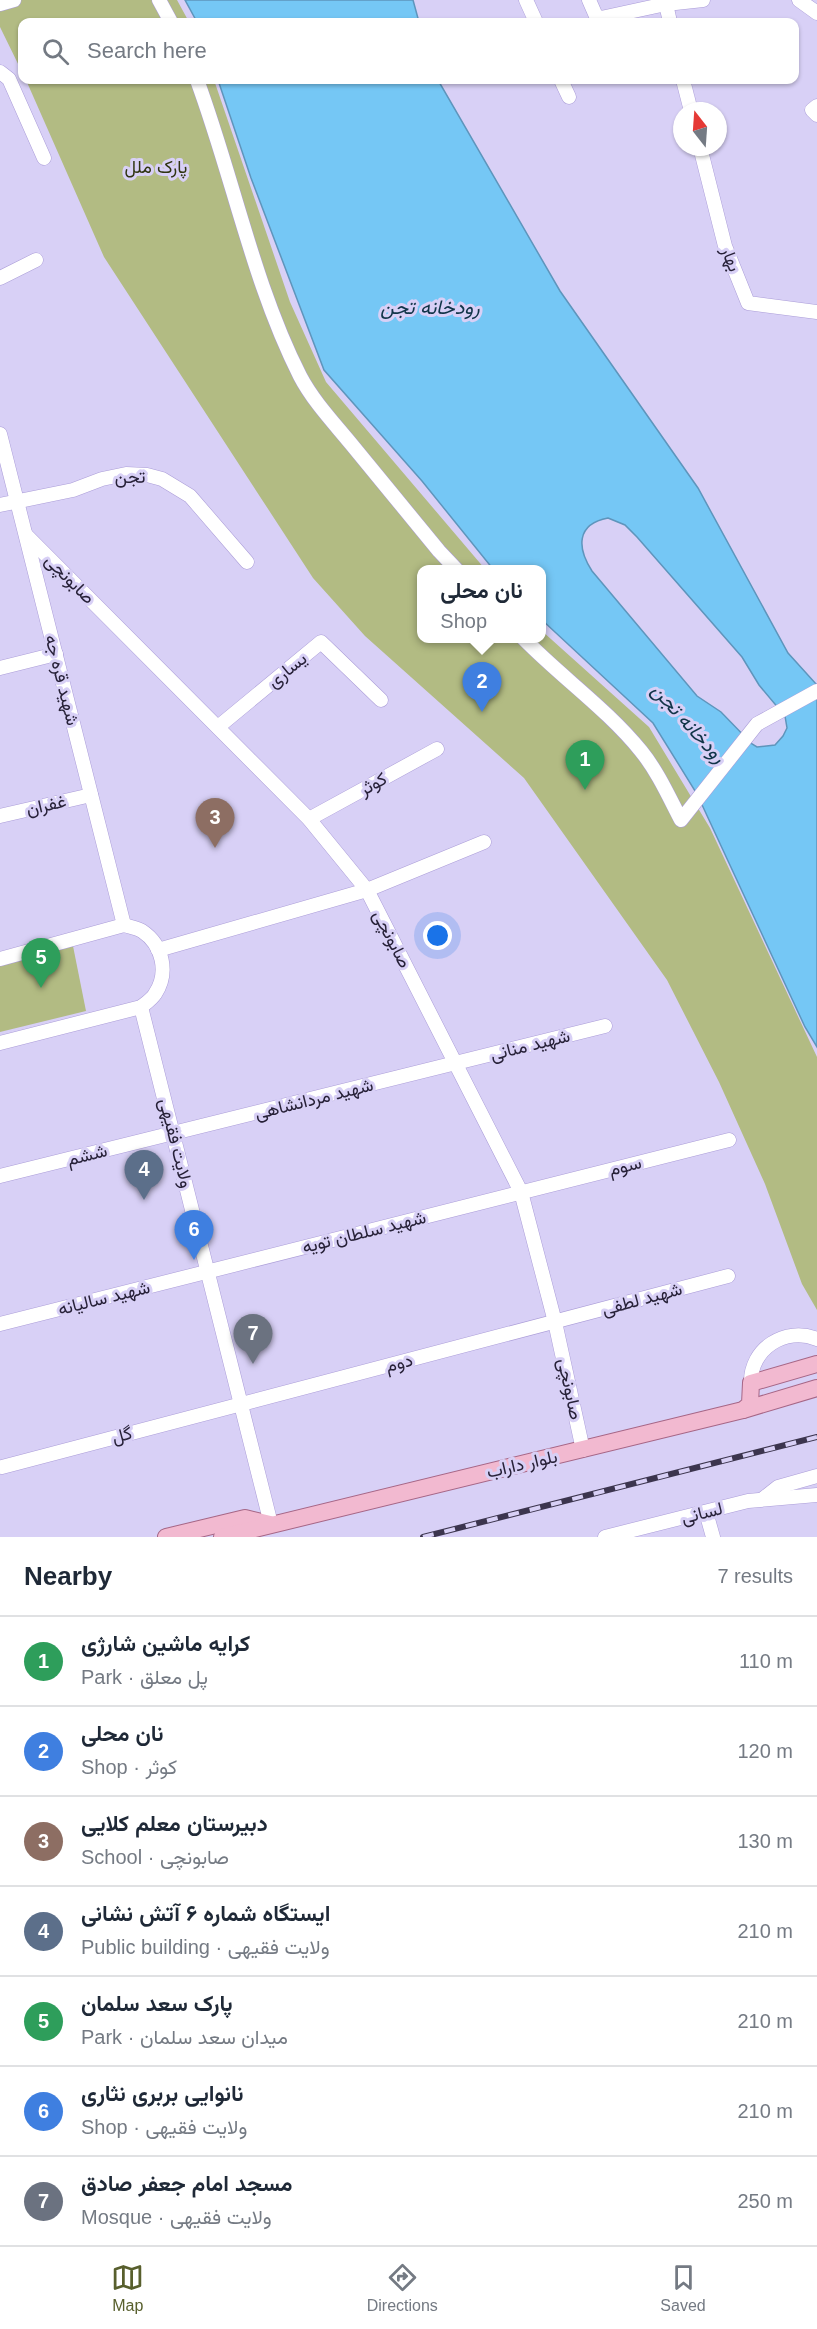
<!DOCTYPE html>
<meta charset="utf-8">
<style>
body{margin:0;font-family:Helvetica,Vazirmatn,sans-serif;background:#f2f2f3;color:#1f2937}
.compass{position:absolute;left:673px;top:102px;width:54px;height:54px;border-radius:50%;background:#fff;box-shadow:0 2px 4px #0004;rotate:343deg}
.you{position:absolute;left:438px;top:936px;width:21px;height:21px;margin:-15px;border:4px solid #fff;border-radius:50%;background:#1a73e8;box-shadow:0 0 0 9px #1a73e833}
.badge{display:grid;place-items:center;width:39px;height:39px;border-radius:50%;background:#585f2d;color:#fff;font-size:20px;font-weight:700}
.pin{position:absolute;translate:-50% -50px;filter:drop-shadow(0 2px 3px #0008)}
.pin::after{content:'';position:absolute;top:32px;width:21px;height:18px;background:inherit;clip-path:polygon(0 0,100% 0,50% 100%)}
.popup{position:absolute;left:417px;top:565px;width:129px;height:78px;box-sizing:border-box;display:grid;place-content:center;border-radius:12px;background:#fff;filter:drop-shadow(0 2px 4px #0005);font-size:20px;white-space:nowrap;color:#747a83}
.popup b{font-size:22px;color:#1f2937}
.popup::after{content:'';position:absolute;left:50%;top:100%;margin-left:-12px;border:12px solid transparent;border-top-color:#fff}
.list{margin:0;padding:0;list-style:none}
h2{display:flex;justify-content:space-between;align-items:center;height:78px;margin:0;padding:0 24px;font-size:26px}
h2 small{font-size:20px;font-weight:400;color:#747a83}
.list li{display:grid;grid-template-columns:39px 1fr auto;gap:18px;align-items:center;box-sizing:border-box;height:90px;padding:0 24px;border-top:2px solid #e0e1e3}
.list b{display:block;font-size:22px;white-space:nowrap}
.list p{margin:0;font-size:20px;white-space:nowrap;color:#747a83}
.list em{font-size:20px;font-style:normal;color:#747a83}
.icon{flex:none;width:33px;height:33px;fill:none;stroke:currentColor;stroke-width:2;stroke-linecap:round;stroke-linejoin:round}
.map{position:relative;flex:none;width:817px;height:1537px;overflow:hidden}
.search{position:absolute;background:#fff;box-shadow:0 2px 4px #0004;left:18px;right:18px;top:18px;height:66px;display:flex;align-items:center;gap:15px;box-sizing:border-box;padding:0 21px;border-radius:12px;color:#747a83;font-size:22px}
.sheet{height:708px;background:#fff}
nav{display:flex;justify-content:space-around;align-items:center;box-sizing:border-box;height:84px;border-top:2px solid #e0e1e3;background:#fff;font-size:16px;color:#747a83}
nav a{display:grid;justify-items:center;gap:3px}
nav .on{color:#585f2d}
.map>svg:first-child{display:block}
</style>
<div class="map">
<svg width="817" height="1537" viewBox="0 0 817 1537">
<rect width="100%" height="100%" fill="#d8d0f6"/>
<!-- green -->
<g fill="#b2bb83">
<polygon points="0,0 177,0 189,22 22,22 22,72 0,27"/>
<polygon points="26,80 214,80 290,302 326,382 485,569 422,570 422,638 542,638 542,631 649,727 710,828 817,1057 817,1310 802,1284 765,1184 719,1082 667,980 524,778 365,636 313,578 104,257"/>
<polygon points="73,946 86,1011 0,1032 0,966"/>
</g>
<!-- water -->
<g fill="#75c7f5" stroke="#5e95bc" stroke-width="1.5" fill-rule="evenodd">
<polygon points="185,0 413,0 419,22 197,22"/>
<path d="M218,80H438L560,291L698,488L788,653L817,685V1047L805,1027L697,794L653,723L542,620V570L493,569L422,481L324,370L251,178ZM608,518L625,525L637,537L742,657L759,685L785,716L787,728L783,736L775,745L757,747L752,744L721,712L697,696L592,571C577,548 576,524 608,518Z"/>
</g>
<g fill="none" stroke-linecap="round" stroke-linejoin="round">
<defs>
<g id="minor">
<polyline points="159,0 171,22"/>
<polyline points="526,0 536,22"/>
<polyline points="589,0 596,16 601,18 666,4 703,0"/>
<polyline points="799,0 817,13"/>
<polyline points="0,4 14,0"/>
<polyline points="666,4 670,22"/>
<polyline points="0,72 9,79 44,158"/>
<path d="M197,80C233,177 253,283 300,376C313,401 334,423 352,445C381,480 410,516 439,551L457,570"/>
<polyline points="561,80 569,97"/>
<polyline points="683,80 691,111"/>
<polyline points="817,106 812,110 817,115"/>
<polyline points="700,147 725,246 748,303 817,312"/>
<polyline points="0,278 36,260"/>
<polyline points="0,434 124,925"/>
<polyline points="0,505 73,490 102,479 126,474 147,475 162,479 190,496 247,562"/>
<polyline points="26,535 309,819 367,890 521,1192 555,1322 583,1450"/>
<path d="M523,638C561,677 607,709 641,751C658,772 669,797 681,820L757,724L817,691"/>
<polyline points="0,668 56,654"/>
<polyline points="218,727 321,642 381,700"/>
<polyline points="0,816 91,795"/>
<polyline points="309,819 437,749"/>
<polyline points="158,950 367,890 484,842"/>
<path d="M0,959L124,925C130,927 137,928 142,931C163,945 169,973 155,994C152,999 146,1003 141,1007L0,1043"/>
<polyline points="141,1007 271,1524"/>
<polyline points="0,1176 605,1026"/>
<polyline points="0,1324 729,1140"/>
<path d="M751,1383C750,1349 785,1326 817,1339"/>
<polyline points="2,1467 728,1276"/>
<polyline points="764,1498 778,1487 817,1476"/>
<polyline points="706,1512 713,1537"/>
<polyline points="605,1537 748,1501 817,1495"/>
</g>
<g id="major">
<polyline points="743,1410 817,1388"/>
<polyline points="166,1537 245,1518 270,1524"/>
<polyline points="222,1537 743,1410 750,1404 751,1383 817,1364"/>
</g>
</defs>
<!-- minor casing -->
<use href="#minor" stroke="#ab9dd8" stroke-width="15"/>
<!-- major casing -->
<use href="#major" stroke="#a66686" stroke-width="18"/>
<!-- minor -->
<use href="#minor" stroke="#fff" stroke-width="14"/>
<!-- major -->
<use href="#major" stroke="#f2b9d0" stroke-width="16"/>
<defs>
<polyline id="rail" points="423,1537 817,1437"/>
</defs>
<!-- rail casing -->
<use href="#rail" stroke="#3c354e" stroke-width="6"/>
<!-- rail -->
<use href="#rail" stroke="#d8d0f6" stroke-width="4" stroke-dasharray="11" stroke-linecap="butt"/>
</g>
<g text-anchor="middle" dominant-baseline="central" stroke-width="6" stroke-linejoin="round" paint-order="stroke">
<!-- park labels -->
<g font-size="18" fill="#2f3411" stroke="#d8d0f6">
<text x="156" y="167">پارک ملل</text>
</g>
<!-- street labels -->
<g font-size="18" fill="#272138" stroke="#d8d0f6">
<text transform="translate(731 259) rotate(69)">بهار</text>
<text transform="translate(130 477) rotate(-1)">تجن</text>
<text transform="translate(70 579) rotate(45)">صابونچی</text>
<text transform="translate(287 670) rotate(-39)">یساری</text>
<text transform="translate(62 680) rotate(76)">شهید قره جه</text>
<text transform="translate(373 784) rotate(-29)">کوثر</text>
<text transform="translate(46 805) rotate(-13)">غفران</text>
<text transform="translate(392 939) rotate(63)">صابونچی</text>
<text transform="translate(530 1045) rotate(-14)">شهید منانی</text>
<text transform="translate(314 1099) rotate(-14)">شهید مردانشاهی</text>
<text transform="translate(176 1143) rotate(76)">ولایت فقیهی</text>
<text transform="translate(87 1155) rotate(-14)">ششم</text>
<text transform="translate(625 1166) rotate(-14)">سوم</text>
<text transform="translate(364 1232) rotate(-14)">شهید سلطان تویه</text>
<text transform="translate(104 1298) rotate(-14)">شهید سالیانه</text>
<text transform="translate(642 1299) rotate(-15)">شهید لطفی</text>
<text transform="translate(399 1363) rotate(-15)">دوم</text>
<text transform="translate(570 1389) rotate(78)">صابونچی</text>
<text transform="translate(122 1435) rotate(-15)">گل</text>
<text transform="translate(522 1464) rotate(-13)">بلوار داراب</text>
<text transform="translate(702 1513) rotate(-14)">لسانی</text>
</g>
<!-- water labels -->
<g font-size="20" font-style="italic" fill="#103448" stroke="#d8d0f6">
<text x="430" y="307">رودخانه تجن</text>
<text transform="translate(689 723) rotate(48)">رودخانه تجن</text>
</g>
</g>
</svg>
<svg class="compass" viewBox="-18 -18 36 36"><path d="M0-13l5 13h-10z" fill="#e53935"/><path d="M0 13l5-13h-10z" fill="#747a83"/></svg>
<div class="you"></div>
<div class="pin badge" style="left:585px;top:790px;background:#2e9e5b">1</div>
<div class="pin badge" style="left:482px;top:712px;background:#3f7fe0">2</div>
<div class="popup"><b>نان محلی</b>Shop</div>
<div class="pin badge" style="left:215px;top:848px;background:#8d6e63">3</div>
<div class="pin badge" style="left:144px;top:1200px;background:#5c6f8a">4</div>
<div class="pin badge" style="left:41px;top:988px;background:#2e9e5b">5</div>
<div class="pin badge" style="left:194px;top:1260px;background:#3f7fe0">6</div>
<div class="pin badge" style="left:253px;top:1364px;background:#6b7280">7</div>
<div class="search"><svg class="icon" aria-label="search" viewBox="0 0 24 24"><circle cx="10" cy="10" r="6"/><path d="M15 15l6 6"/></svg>Search here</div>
</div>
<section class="sheet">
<h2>Nearby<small>7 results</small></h2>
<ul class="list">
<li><span class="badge" style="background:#2e9e5b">1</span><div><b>کرایه ماشین شارژی</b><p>Park · پل معلق</p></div><em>110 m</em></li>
<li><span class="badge" style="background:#3f7fe0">2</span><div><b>نان محلی</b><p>Shop · کوثر</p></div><em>120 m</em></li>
<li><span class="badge" style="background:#8d6e63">3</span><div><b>دبیرستان معلم کلایی</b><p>School · صابونچی</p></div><em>130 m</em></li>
<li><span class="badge" style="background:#5c6f8a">4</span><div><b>ایستگاه شماره ۶ آتش نشانی</b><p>Public building · ولایت فقیهی</p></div><em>210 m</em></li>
<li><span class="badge" style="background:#2e9e5b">5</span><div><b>پارک سعد سلمان</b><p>Park · میدان سعد سلمان</p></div><em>210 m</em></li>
<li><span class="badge" style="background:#3f7fe0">6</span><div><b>نانوایی بربری نثاری</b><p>Shop · ولایت فقیهی</p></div><em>210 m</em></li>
<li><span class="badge" style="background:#6b7280">7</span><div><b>مسجد امام جعفر صادق</b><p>Mosque · ولایت فقیهی</p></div><em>250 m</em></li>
</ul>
</section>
<nav>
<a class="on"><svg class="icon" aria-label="map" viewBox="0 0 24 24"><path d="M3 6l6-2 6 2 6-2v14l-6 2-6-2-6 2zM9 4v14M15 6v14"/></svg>Map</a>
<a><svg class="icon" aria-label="directions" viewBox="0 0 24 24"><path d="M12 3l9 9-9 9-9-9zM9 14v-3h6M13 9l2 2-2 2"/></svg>Directions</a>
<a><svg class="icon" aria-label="saved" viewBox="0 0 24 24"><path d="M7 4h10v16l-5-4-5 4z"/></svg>Saved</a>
</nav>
